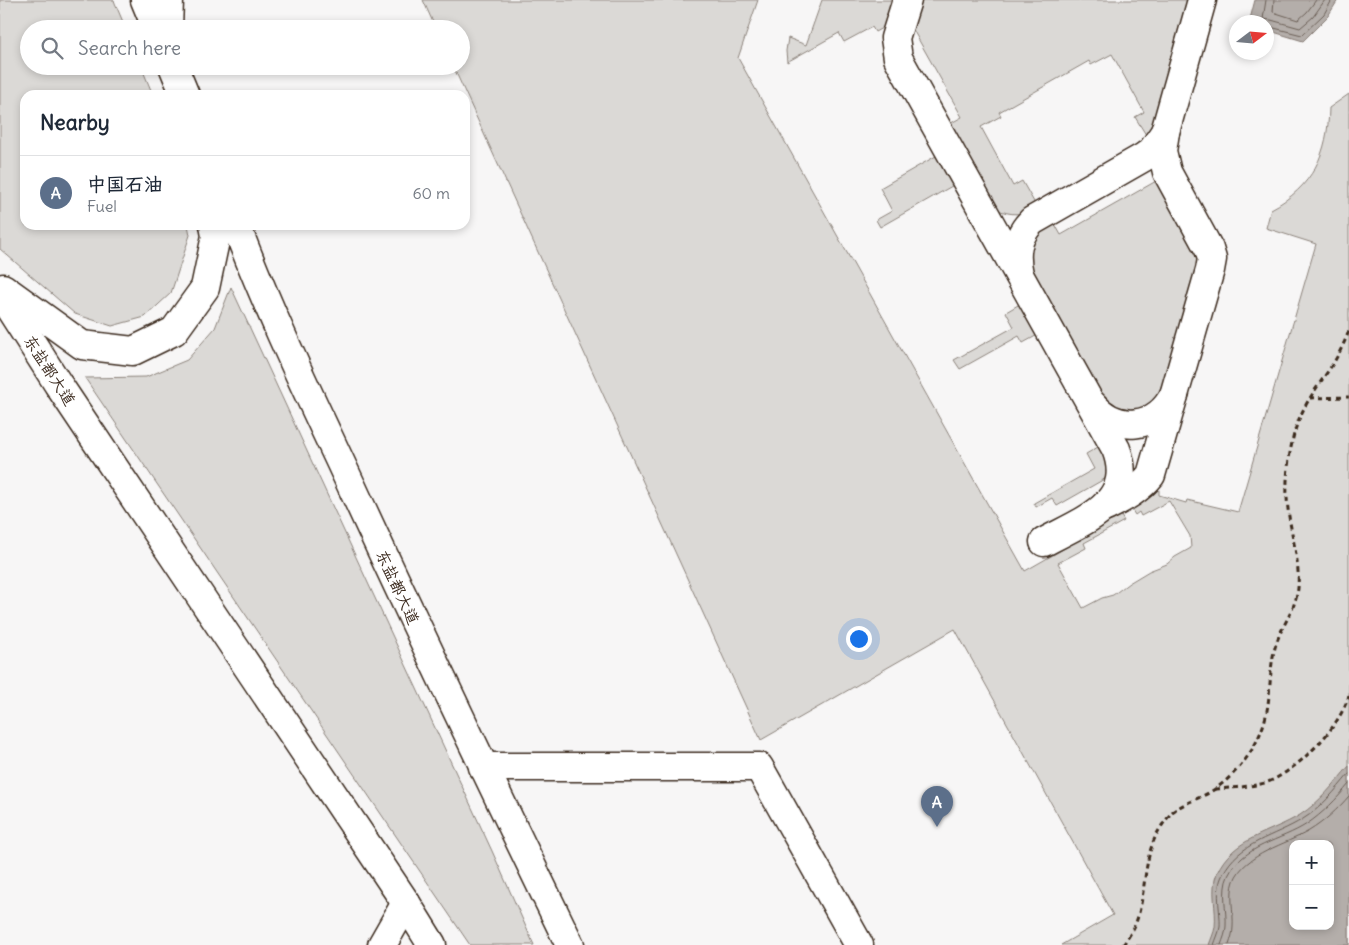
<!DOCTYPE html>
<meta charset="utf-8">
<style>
body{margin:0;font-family:Delius,"LXGW WenKai TC",sans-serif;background:#f6f6f7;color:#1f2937}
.controls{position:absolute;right:15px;bottom:15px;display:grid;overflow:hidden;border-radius:10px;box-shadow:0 2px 8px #0003}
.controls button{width:45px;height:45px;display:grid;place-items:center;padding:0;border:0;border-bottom:1px solid #e0e1e3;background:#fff;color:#1f2937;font:25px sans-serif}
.compass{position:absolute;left:1229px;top:15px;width:45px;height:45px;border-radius:50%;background:#fff;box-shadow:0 2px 8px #0003;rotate:74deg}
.you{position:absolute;left:858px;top:638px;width:18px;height:18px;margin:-12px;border:4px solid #fff;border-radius:50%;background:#1a73e8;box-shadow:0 0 0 8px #1a73e833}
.badge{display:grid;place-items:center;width:32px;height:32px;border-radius:50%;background:#c8321e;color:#fff;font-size:16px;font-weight:700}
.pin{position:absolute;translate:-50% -41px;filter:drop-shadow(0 1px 2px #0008)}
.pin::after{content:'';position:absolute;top:26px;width:18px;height:15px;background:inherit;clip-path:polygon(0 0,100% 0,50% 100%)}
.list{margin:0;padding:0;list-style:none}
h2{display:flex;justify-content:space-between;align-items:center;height:65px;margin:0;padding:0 20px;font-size:21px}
h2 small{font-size:16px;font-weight:400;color:#747a83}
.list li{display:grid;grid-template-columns:32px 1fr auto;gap:15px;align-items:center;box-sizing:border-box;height:75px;padding:0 20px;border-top:1px solid #e0e1e3}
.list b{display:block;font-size:19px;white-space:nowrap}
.list p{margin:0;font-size:16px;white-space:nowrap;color:#747a83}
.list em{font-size:16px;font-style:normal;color:#747a83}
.icon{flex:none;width:28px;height:28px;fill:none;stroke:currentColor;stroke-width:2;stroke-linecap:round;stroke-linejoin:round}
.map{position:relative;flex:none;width:1349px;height:945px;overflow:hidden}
.search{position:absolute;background:#fff;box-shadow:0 2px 8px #0003;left:20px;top:20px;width:450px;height:55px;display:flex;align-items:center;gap:12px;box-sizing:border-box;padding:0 18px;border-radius:28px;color:#747a83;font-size:19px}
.panel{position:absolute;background:#fff;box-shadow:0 2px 8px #0003;left:20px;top:90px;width:450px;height:140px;border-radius:15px}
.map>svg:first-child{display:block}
</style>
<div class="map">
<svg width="1349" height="945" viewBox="0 0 1349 945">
<rect width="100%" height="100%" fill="#f7f6f6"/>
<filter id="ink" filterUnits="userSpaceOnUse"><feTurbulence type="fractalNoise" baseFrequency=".02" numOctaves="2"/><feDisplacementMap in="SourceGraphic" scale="10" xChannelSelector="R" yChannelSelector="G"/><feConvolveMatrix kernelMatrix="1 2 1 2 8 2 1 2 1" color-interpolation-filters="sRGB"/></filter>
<g filter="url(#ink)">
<!-- green -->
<g fill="#dbd9d6" stroke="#8b827a" fill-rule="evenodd">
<polygon points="0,0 114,0 115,3 126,29 29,29 29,66 141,66 153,95 25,95 25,225 188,225 190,235 171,293 145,317 112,326 75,314 0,249"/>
<path d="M423,0H758L738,58L1025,571L1093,532L1090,526L1118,511L1124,521L1084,543L1086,548L1058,563L1083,608L1102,598L1113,595L1129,583L1149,571L1167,564L1175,557L1191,548L1190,536L1169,501L1141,516L1139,512L1135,515L1129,505L1157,489L1159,490V495L1186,503L1187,500L1238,512L1316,244L1266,228L1271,209C1313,187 1328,153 1329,108L1349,94V945H1061L1113,915L955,629L761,740L453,66H461V29H436ZM1293,844H1330V926H1293Z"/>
<polygon points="822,0 894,0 891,23 875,32 872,27 844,42 839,33 787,62 786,51 788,38 806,45"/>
<path d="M913,0H1187L1189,5L1151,143L1135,117L1144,112L1112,54L1091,65L1089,61L999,112L1001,116L981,127L1013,186L1022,181L1038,209C1023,215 1011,216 996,209L944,127L962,117L907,19Z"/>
<polygon points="943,152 959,182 880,227 876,220 892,211 880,188"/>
<polygon points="1158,180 1204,254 1156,408 1113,413 1027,275 1024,250 1051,217 1061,235"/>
<polygon points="231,287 492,851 534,945 470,945 85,378 146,377 187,360 215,328"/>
<polygon points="1025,301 1043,332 1023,343 1019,336 960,369 954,360 1014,327 1006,312"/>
<polygon points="1105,443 1115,473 1057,506 1052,498 1036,507 1034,503 1094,469 1086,454"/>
</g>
<!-- water -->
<g fill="#b4aeaa" stroke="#847972" fill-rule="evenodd">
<polygon points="1255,0 1338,0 1328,16 1303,41 1267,30 1266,22 1251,22 1250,19"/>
<path d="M1349,766V945H1209C1211,939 1214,933 1215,927C1217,909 1210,890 1217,873C1232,838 1271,833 1300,815C1320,802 1334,784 1349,766ZM1293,844H1330V926H1293Z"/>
</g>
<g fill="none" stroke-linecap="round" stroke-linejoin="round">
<!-- shore -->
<g stroke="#6b5f56" stroke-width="1">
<polyline points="1266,0 1263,19 1271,20 1300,28 1313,17 1325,0"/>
<polyline points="1274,0 1273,12 1298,20 1307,12 1316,0"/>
<polyline points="1266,26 1302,35 1324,14 1332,0"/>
<path d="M1214,945C1216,939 1219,933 1220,927C1221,910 1214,890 1223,874C1239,842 1274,837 1303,819C1321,808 1335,791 1349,774"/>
<path d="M1221,945C1223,939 1226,933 1226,926C1227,911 1221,891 1228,876C1243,845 1281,841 1307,824C1323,813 1337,799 1349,784"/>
<path d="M1229,945C1231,939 1233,933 1233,927C1234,912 1229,895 1234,881C1244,854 1287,844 1309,831C1324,822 1338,809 1349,796"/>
</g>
<defs>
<g id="minor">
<path d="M907,0L895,38L898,58L1116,449C1137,503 1083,521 1044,542"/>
<path d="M1019,274C1014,253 1017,236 1032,221L1144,157L1152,151L1165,132"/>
<path d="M1092,404C1116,433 1156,430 1174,395"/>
<path d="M1106,507C1123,498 1139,490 1151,475L1210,270L1212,259L1209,249L1167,172L1162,151L1165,132L1202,0"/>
<polyline points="483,767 759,767 859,945"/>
<polyline points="382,945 406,903"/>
</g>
<polyline id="major" points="168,29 169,0"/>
<g id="highway">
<polyline points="145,0 157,29"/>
<polyline points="173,66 185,95"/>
<path d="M236,225C270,315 312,401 352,487C423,641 496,793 570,945"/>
<polyline points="3,288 82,345 133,351 174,331 205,288 216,236 214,225"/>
<polyline points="0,293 58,384 406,903 432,945"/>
</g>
</defs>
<!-- minor casing -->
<use href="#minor" stroke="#3b2a1e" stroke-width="31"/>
<!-- major casing -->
<use href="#major" stroke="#3b2a1e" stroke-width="31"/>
<!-- highway casing -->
<use href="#highway" stroke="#3b2a1e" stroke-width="31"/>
<!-- path -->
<g stroke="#3b2a1e" stroke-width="3" stroke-dasharray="5 4" stroke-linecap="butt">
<polyline points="1310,398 1349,397"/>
<path d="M1215,789C1232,788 1248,787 1265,783C1290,775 1326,740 1339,717C1343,711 1346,703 1349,696"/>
<path d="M1123,945C1127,939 1132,932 1135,925C1148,892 1141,854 1163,824C1166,821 1169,815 1172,812C1185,802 1202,798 1215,789C1238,773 1256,749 1264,723C1272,697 1268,670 1276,644C1282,625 1296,609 1298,588C1300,561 1291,535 1288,509C1285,484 1288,458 1294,434C1302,404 1319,386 1334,362C1340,352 1345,341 1349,331"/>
</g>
<!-- minor -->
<use href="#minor" stroke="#fff" stroke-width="28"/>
<!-- major -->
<use href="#major" stroke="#fff" stroke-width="28"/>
<!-- highway -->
<use href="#highway" stroke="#fff" stroke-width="28"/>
</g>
</g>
<g text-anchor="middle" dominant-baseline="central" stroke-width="5" stroke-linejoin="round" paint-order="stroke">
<!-- street labels -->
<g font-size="16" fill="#3b2a1e" stroke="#fff">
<text transform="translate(50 370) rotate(57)">东盐都大道</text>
<text transform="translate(398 587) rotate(65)">东盐都大道</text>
</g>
</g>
</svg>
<div class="controls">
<button>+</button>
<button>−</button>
</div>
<svg class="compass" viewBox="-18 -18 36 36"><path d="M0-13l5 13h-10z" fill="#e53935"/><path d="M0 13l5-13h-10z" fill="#747a83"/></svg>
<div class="you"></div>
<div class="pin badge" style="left:937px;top:827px;background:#5c6f8a">A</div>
<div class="search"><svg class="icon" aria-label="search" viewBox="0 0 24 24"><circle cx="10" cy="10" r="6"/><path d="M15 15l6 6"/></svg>Search here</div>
<section class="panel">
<h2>Nearby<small></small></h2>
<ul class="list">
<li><span class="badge" style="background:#5c6f8a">A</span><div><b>中国石油</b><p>Fuel</p></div><em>60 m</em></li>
</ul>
</section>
</div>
